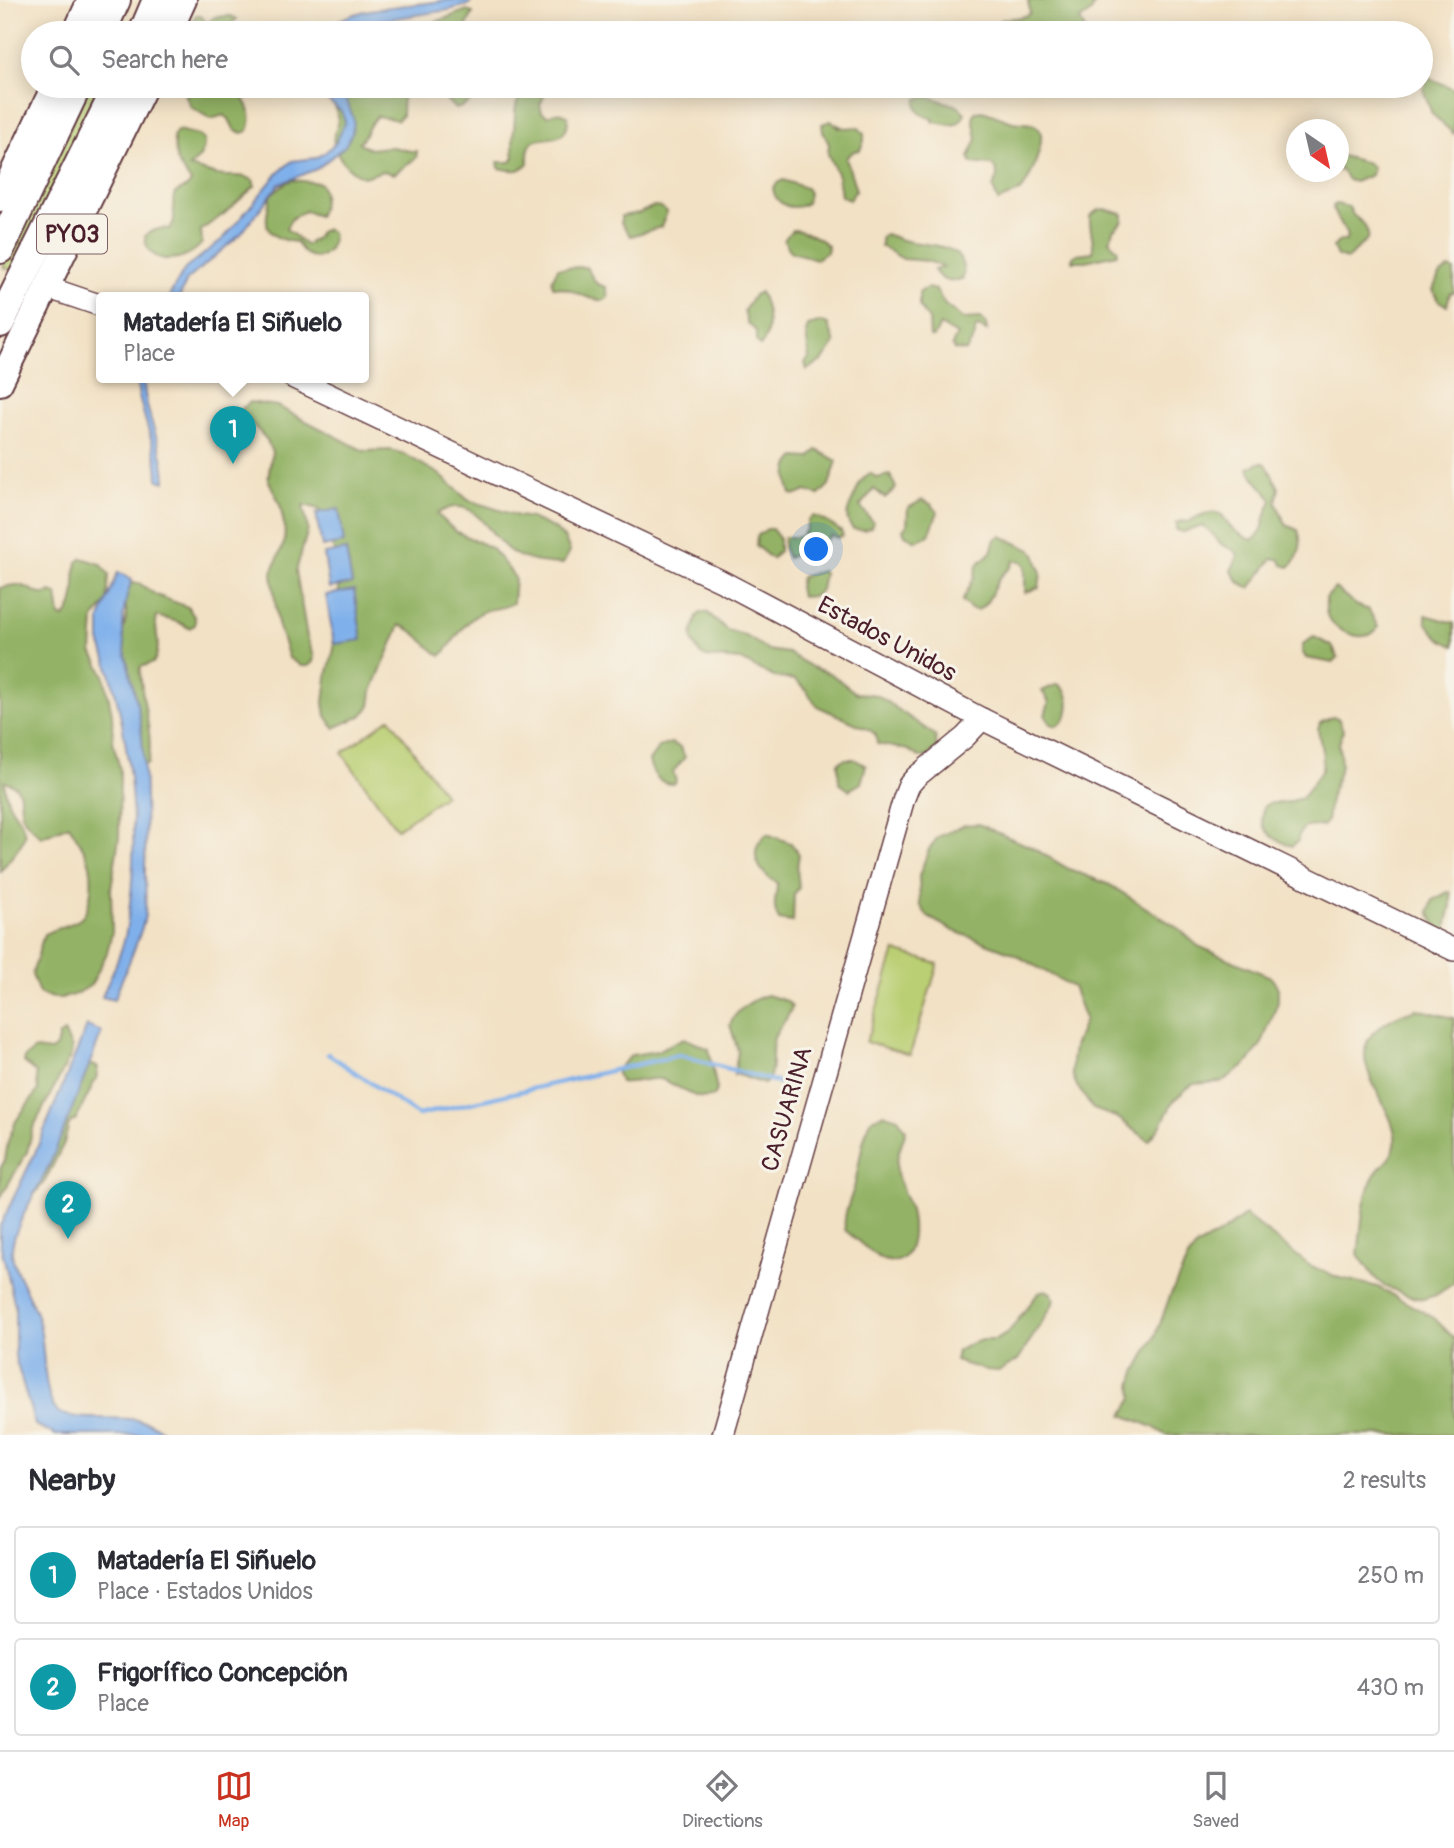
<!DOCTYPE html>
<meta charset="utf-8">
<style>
body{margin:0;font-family:Pangolin,sans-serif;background:#f7f7f7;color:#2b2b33}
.compass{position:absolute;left:1286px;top:119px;width:63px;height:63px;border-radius:50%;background:#fff;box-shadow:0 4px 18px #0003;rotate:146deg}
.you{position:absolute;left:817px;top:550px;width:24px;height:24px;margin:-18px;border:5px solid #fff;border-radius:50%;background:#1a73e8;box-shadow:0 0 0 10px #1a73e833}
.badge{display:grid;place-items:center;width:46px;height:46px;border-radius:50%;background:#c8321e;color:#fff;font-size:23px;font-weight:700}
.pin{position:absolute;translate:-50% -58px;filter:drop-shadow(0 2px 4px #0008)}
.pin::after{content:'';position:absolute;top:37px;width:24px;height:21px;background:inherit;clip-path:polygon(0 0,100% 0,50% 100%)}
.popup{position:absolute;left:96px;top:292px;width:273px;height:91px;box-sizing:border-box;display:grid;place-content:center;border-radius:7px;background:#fff;filter:drop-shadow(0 2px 5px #0005);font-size:23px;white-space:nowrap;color:#7c7c81}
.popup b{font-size:26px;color:#2b2b33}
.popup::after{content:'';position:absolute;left:50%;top:100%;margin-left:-14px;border:14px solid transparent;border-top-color:#fff}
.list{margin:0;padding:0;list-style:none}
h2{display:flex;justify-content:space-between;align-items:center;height:91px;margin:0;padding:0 28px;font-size:30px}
h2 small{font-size:23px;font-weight:400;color:#7c7c81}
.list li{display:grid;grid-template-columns:46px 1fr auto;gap:21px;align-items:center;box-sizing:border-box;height:98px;margin:0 14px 14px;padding:0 14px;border:2px solid #e1e1e2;border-radius:7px}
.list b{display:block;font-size:26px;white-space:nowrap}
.list p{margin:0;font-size:23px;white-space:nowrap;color:#7c7c81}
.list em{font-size:23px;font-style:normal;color:#7c7c81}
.icon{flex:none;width:38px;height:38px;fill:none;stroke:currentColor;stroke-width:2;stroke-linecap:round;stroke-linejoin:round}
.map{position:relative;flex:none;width:1454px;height:1435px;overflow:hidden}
.search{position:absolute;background:#fff;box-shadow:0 4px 18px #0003;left:21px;right:21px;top:21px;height:77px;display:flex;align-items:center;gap:18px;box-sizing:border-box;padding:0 24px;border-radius:38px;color:#7c7c81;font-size:26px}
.sheet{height:315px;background:#fff}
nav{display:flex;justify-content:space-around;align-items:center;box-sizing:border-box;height:98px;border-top:2px solid #e1e1e2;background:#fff;font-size:19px;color:#7c7c81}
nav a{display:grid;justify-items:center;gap:4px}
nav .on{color:#c8321e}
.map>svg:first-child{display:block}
</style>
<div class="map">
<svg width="1454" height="1435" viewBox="0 0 1454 1435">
<rect width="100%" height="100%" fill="#f7f3e8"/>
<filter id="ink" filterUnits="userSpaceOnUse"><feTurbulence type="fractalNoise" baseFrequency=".0143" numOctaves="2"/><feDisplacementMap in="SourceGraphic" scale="14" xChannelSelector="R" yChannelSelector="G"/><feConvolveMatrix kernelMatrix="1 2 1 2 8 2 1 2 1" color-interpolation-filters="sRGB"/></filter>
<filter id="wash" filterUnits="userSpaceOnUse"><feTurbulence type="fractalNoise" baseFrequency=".00686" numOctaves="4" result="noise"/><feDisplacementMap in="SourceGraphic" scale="28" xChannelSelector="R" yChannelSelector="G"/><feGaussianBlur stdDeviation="1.57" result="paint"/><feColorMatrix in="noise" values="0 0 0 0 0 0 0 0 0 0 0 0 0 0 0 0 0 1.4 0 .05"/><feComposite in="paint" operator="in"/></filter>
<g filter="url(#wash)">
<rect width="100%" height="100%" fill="#f2e1c4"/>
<!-- green -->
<g fill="#bacf73" stroke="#82774f" stroke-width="2">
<polygon points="90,86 108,86 19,274 3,267"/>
<polygon points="390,718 445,795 397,829 342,753"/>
<polygon points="895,951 938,964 910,1055 866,1042"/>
</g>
<!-- forest -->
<g fill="#93b265" stroke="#6e6848" stroke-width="2">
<path d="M1028,0H1096L1091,12L1080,20L1087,33H992C997,10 1016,24 1030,13Z"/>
<polygon points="467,10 473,13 467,25 468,33 359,33 373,26 387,24 403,26 433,23"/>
<polygon points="196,15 200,15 207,23 215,17 231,16 237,19 227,27 229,33 191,33 188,31"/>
<polygon points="1429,78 1454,89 1454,134 1432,114 1423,89"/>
<path d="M189,86H199L219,93L239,94C250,103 253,117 248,131L242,133L235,131L229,119L224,115L211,119L191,107L185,94Z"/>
<path d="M329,86H403L402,116L397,120L377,116C368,124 367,136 359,142C369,154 380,146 393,147C402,149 408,152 417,151L416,158L394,174L383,171L364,177C349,172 330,152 334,134C336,128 339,125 338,118C337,107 330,97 329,86Z"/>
<path d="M418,86H482V94C473,98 464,108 455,109L441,94Z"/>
<path d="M539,92L544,96L540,105L542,112L548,116C555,112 562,110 568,117C569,145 545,135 534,141C527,146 528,156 528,163C518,174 510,170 499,168L498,162H511L514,157C512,147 513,138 514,128C517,105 510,96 539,92Z"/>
<path d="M926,96L958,106L965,113C959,130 948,124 933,122L934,119C923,116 914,113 917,99Z"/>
<path d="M982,111C993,114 1003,119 1013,122C1021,124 1033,121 1039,129C1047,139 1030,180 1022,189C1015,195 1006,198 998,201L993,188C996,178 1001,174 992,165L972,163L969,157L977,139L973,118L975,112Z"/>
<polygon points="831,121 840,129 838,125 844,128 858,127 864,134 864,141 860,150 854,151 846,158 856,190 849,200 841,196 838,176 828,154 829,144 823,132 822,124"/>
<path d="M178,130L198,135L204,140C205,153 198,160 189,167C199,169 208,173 218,175C230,178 241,173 253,180L255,186L224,214L201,230L202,243C187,263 146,268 145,236C152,230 159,227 169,229C180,219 169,206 175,193L187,187L191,182L177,162L173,136Z"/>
<polygon points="1338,155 1368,163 1373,168 1371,175 1355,182 1348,180 1341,169 1339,171"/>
<path d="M293,180L320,183C325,192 324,207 318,216L306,211C294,216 291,217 286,229L306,245L317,237L320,232L326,229L332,232C336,246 322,263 308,255C302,253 300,246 296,242C260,238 265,222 271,194L287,182Z"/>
<path d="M783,180L806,188L809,193L807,203C792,212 775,205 773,188L777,183Z"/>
<path d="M1336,204L1349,207L1353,215L1364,224L1368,233L1367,239L1347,259L1337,256L1333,247L1340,241H1346C1350,227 1332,219 1333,206Z"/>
<polygon points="654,206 661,207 667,212 661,227 631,236 621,223 621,216 639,213"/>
<path d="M1105,209L1123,214V221L1113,230L1110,241L1118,251L1117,254L1086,261H1072V258L1077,254L1093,252C1094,237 1089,230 1090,216L1098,210Z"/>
<path d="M792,230C803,230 820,238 828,246L827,252L816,259L791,252L784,240Z"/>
<path d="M885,234C893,236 899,240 907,241C931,247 968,241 963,279C951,284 940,281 934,270L943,267L928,261L903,259L881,246V239Z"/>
<path d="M586,267L597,284L606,287L608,297L605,300C587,302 572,286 553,287L552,280L558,268Z"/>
<polygon points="1450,268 1454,271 1454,293 1450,293 1447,306 1438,300 1433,290 1439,275"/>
<polygon points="927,288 936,290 945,305 963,319 980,318 986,324 987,331 978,327 975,329 975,336 966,351 955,350 952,345 957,335 940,325 934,337 930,337 929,320 919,306 919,292"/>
<path d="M760,292C767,305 773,335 760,346L756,341V331L747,322L744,311L754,295Z"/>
<polygon points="822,322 828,324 835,343 823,360 807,370 805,363 809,358 806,332 808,326"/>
<path d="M250,402L277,406L364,451L391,450L404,454L439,474L468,500L518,516L531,518L555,529L565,539L570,551L563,564C545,563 525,562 510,551C486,534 474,489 437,514L455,531L491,548L508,568L515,578L513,603C501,610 495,607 485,611C464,619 456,641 441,656C425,646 418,631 400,625L372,691L370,706L361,716L334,728L326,716L324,703L327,676L334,649L333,635L341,608L337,580L340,566L331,543L328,516L316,508L303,505L308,529L296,571L307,637L314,656L313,662L308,666H301L289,658L278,624L273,584L272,572L284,543L285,530L280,504L268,479L272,452L267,440L240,410Z"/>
<path d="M817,450L837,461L829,485L819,495L806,491L797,495L791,494C787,482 784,466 796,457L810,458Z"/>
<path d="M1261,462L1266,464L1279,488L1276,502L1286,525L1298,530C1303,543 1300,559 1289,567L1283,565L1279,559H1272L1250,588L1239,582L1231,570C1246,545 1231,553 1219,542C1212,534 1213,532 1203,526L1183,532L1176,530V523L1182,521L1189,522C1196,516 1214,509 1222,515C1223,516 1228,524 1229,525C1233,530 1246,538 1252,540C1265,533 1262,524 1267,512C1268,508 1271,504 1272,500C1266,490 1251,477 1248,468Z"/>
<path d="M870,473L877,478L890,475L896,488L885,498L874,489L860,506L873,522L871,527L864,530L853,529C843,518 848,509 854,497C859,486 859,480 870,473Z"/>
<polygon points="922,500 931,504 938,512 929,535 916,541 905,535 903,530 907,525 908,508"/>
<path d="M812,516C823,517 832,526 841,531L843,536L837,538L831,535L812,555L797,554L788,558L783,547L784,537H800L806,530L808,520Z"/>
<polygon points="767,529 772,529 779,538 779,551 772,559 756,546 757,536"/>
<path d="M1001,536L1031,550L1035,554L1041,573L1039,587L1025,593V566L1021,561H1013C1011,570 1007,569 1002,575C992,586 992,602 978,610L971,609L962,601L974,578L977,565L991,552L995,539Z"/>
<path d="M82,558L101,564L109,575L107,602L94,618L92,652L104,674L112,714L113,742L120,769L119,838L111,888L112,932L107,953L91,985C74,997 58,1003 39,993L32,975L44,934C51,931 79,921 80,919C92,907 93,880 90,865C87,851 76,837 69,825L41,837C36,831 24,822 22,814C18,799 26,787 4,781C5,788 6,796 9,803C13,813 27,825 24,837C21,850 6,861 0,873V588C7,586 17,583 23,586C34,589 38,598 51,592L57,594L60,616L63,618C79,606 73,579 77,562Z"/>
<polygon points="821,571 824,573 821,590 814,596 801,597 799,587 801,577"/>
<path d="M132,583H139L156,595L188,607L195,618V625L189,628L178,622L156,616C154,632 163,647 153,663L140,667C140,699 155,734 148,764L142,765L126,697L122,635L127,615L124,595Z"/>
<path d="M1335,588L1356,605L1369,610L1378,627C1368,646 1333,632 1327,615C1325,609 1326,603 1326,598Z"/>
<polygon points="702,612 708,613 727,630 746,636 768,650 788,653 812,667 831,674 856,693 877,695 935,735 937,748 926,757 919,757 908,750 877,744 876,735 870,730 817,706 805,689 795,680 774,677 741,660 706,657 699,653 693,642 692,635 697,616"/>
<path d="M1426,615L1454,623V646C1441,641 1434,634 1426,622Z"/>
<polygon points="1314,637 1332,646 1338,658 1333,663 1306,658 1302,651 1303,644"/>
<path d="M1058,684C1074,695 1071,718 1057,726L1051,724L1045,715L1049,702L1042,691Z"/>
<path d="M1332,717L1338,718L1343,730L1339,744L1341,765L1330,799L1327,821L1322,826C1309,826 1299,825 1298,841L1292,846C1273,840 1256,829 1264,806L1270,803H1284L1302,798L1322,770L1323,756L1318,730L1320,723Z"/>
<path d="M671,743L680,747L685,757L673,772L676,781L674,784C660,785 652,774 649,761L659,747Z"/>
<polygon points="844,759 854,759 866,766 861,783 849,790 839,783 838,763"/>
<polygon points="978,824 1031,847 1069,869 1110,885 1178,928 1198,946 1271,977 1278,988 1278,1002 1262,1043 1246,1065 1221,1082 1193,1084 1183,1092 1173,1102 1159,1129 1149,1141 1118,1118 1093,1109 1077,1086 1072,1074 1072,1061 1074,1047 1085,1019 1073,987 1010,952 954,931 928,917 920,905 919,876 929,849 938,837 964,825"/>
<path d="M767,834L791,843L799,854L797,868L799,888L794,894L793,922L779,920C771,907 777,897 777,883C758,873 746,850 767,834Z"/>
<path d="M1450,891C1454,907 1446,917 1446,933L1441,935L1429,912L1433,900Z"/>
<path d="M767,995L787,1001L792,1006C789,1020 776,1028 773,1041C770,1055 776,1075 764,1084L736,1074L734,1075L738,1051L730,1025C734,1011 753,999 767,995Z"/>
<path d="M1417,1009L1454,1018V1283L1436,1295L1423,1299L1409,1296L1384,1286L1374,1277L1358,1254C1362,1229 1361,1199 1374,1176C1380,1165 1393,1159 1395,1145C1401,1112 1342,1062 1375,1031C1387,1020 1401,1013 1417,1009Z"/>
<polygon points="64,1032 72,1048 71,1055 33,1128 27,1152 0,1198 0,1169 5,1160 8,1141 16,1121 38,1090 36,1073 24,1062 24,1058 35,1049 51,1051 56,1047 59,1036"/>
<path d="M684,1038L709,1049L717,1090L714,1096C693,1103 679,1084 660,1079C650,1077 634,1084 620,1082L616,1070L632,1055L657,1051Z"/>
<polygon points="86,1063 98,1067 96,1079 76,1119 69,1124 64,1143 45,1181 27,1204"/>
<path d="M885,1114L898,1118L906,1130C902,1143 895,1158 897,1173C899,1187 909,1200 911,1215C914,1233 913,1270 884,1260C873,1256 855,1238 845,1230C843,1214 849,1204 854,1188C860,1165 860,1141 872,1119Z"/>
<polygon points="1245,1215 1309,1265 1336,1277 1378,1287 1434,1318 1454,1338 1454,1435 1166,1435 1153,1427 1123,1415 1133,1398 1132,1385 1136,1372 1156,1335 1170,1296 1188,1258 1197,1246 1221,1233"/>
<polygon points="1045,1290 1051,1293 1054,1299 1052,1306 1018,1360 999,1371 985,1370 955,1361 957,1351 970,1344 982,1340 995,1340 1007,1334 1039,1292"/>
</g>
<!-- water -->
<g fill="#7fb0eb" stroke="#64688b" stroke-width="2">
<path d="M447,0H473L468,5L449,10L377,21L346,33H324C348,3 411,8 447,0Z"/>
<polygon points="310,86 322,86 347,101 354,121 352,133 345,146 317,169 279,184 241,234 187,280 179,298 168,298 185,269 224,238 278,173 292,161 316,158 327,151 337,141 345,122 342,112"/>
<path d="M136,378H144C143,414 165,446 165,482L158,480C158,445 139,413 136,378Z"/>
<polygon points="339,509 344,543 322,547 316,513"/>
<polygon points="346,550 352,584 329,588 324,554"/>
<path d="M118,572L132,580C110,638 134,670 141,727C146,775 146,823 145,871C145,887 147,905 144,920C139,942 122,977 114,1000L102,997C110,977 122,954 126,932C142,838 131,730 100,641V619Z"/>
<polygon points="354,590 362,640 334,644 326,595"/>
<path d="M87,1026L102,1032C85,1075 69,1118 51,1161C42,1183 10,1231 12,1253C14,1276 38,1305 41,1333C44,1351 44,1397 56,1410C60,1415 66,1415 71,1416C103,1423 142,1409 167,1435H56L35,1425L15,1357V1306L0,1242V1226L35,1153Z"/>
</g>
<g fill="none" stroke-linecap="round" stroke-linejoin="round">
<!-- stream -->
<polyline stroke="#7fb0eb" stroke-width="4.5" points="328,1054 418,1115 679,1055 787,1085"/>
</g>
</g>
<g filter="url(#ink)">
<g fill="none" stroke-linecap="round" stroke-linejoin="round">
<defs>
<g id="secondary">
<polyline points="46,287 102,306"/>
<polyline points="294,378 721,581 982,719 1454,950"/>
<polyline points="723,1435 904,798 909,785 916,777 965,737 982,719"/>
</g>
<g id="primary">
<polyline points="75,33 90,0"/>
<polyline points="169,33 184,0"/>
<polyline points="0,199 54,86"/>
<polyline points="0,383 145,86"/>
</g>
<g id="highway">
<polyline points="101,33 116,0"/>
<polyline points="143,33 157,0"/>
<polyline points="0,249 77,86"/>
<polyline points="0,323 118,86"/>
</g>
</defs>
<!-- secondary casing -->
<use href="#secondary" stroke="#633c42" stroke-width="24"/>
<!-- primary casing -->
<use href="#primary" stroke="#633c42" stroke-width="28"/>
<!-- highway casing -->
<use href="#highway" stroke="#633c42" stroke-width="32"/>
<!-- secondary -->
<use href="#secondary" stroke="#fff" stroke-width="21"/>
<!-- primary -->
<use href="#primary" stroke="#fff" stroke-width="24"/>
<!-- highway -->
<use href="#highway" stroke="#fff" stroke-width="28"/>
</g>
</g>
<g text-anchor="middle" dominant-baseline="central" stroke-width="6" stroke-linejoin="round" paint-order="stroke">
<!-- shield labels -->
<rect fill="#f7f3e8" stroke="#7e5f64" stroke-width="2" x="37" y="214.5" width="70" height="39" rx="5"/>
<g font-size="23" font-weight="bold" fill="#4a1f2b">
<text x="72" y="234">PY03</text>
</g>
<!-- street labels -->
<g font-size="24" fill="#4a1f2b" stroke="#f7f3e8">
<text transform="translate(887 639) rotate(28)">Estados Unidos</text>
<text transform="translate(787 1109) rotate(-74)">CASUARINA</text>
</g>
</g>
</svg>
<svg class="compass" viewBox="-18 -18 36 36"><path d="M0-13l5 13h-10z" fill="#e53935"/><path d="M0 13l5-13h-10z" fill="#7c7c81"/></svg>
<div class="you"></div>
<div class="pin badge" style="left:233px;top:464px;background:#0f9aa8">1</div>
<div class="popup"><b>Matadería El Siñuelo</b>Place</div>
<div class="pin badge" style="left:68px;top:1239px;background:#0f9aa8">2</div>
<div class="search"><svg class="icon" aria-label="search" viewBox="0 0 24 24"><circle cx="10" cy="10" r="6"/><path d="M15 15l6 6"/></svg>Search here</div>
</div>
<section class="sheet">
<h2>Nearby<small>2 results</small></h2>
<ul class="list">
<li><span class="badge" style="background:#0f9aa8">1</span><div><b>Matadería El Siñuelo</b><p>Place · Estados Unidos</p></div><em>250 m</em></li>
<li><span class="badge" style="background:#0f9aa8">2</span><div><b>Frigorífico Concepción</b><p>Place</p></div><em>430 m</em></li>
</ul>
</section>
<nav>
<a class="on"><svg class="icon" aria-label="map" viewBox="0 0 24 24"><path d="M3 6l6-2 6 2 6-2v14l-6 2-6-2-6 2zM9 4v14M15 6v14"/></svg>Map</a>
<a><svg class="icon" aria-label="directions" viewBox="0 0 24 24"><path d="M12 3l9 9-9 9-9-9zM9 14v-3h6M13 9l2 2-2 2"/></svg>Directions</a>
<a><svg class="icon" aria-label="saved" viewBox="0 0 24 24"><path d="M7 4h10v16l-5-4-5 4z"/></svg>Saved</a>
</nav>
